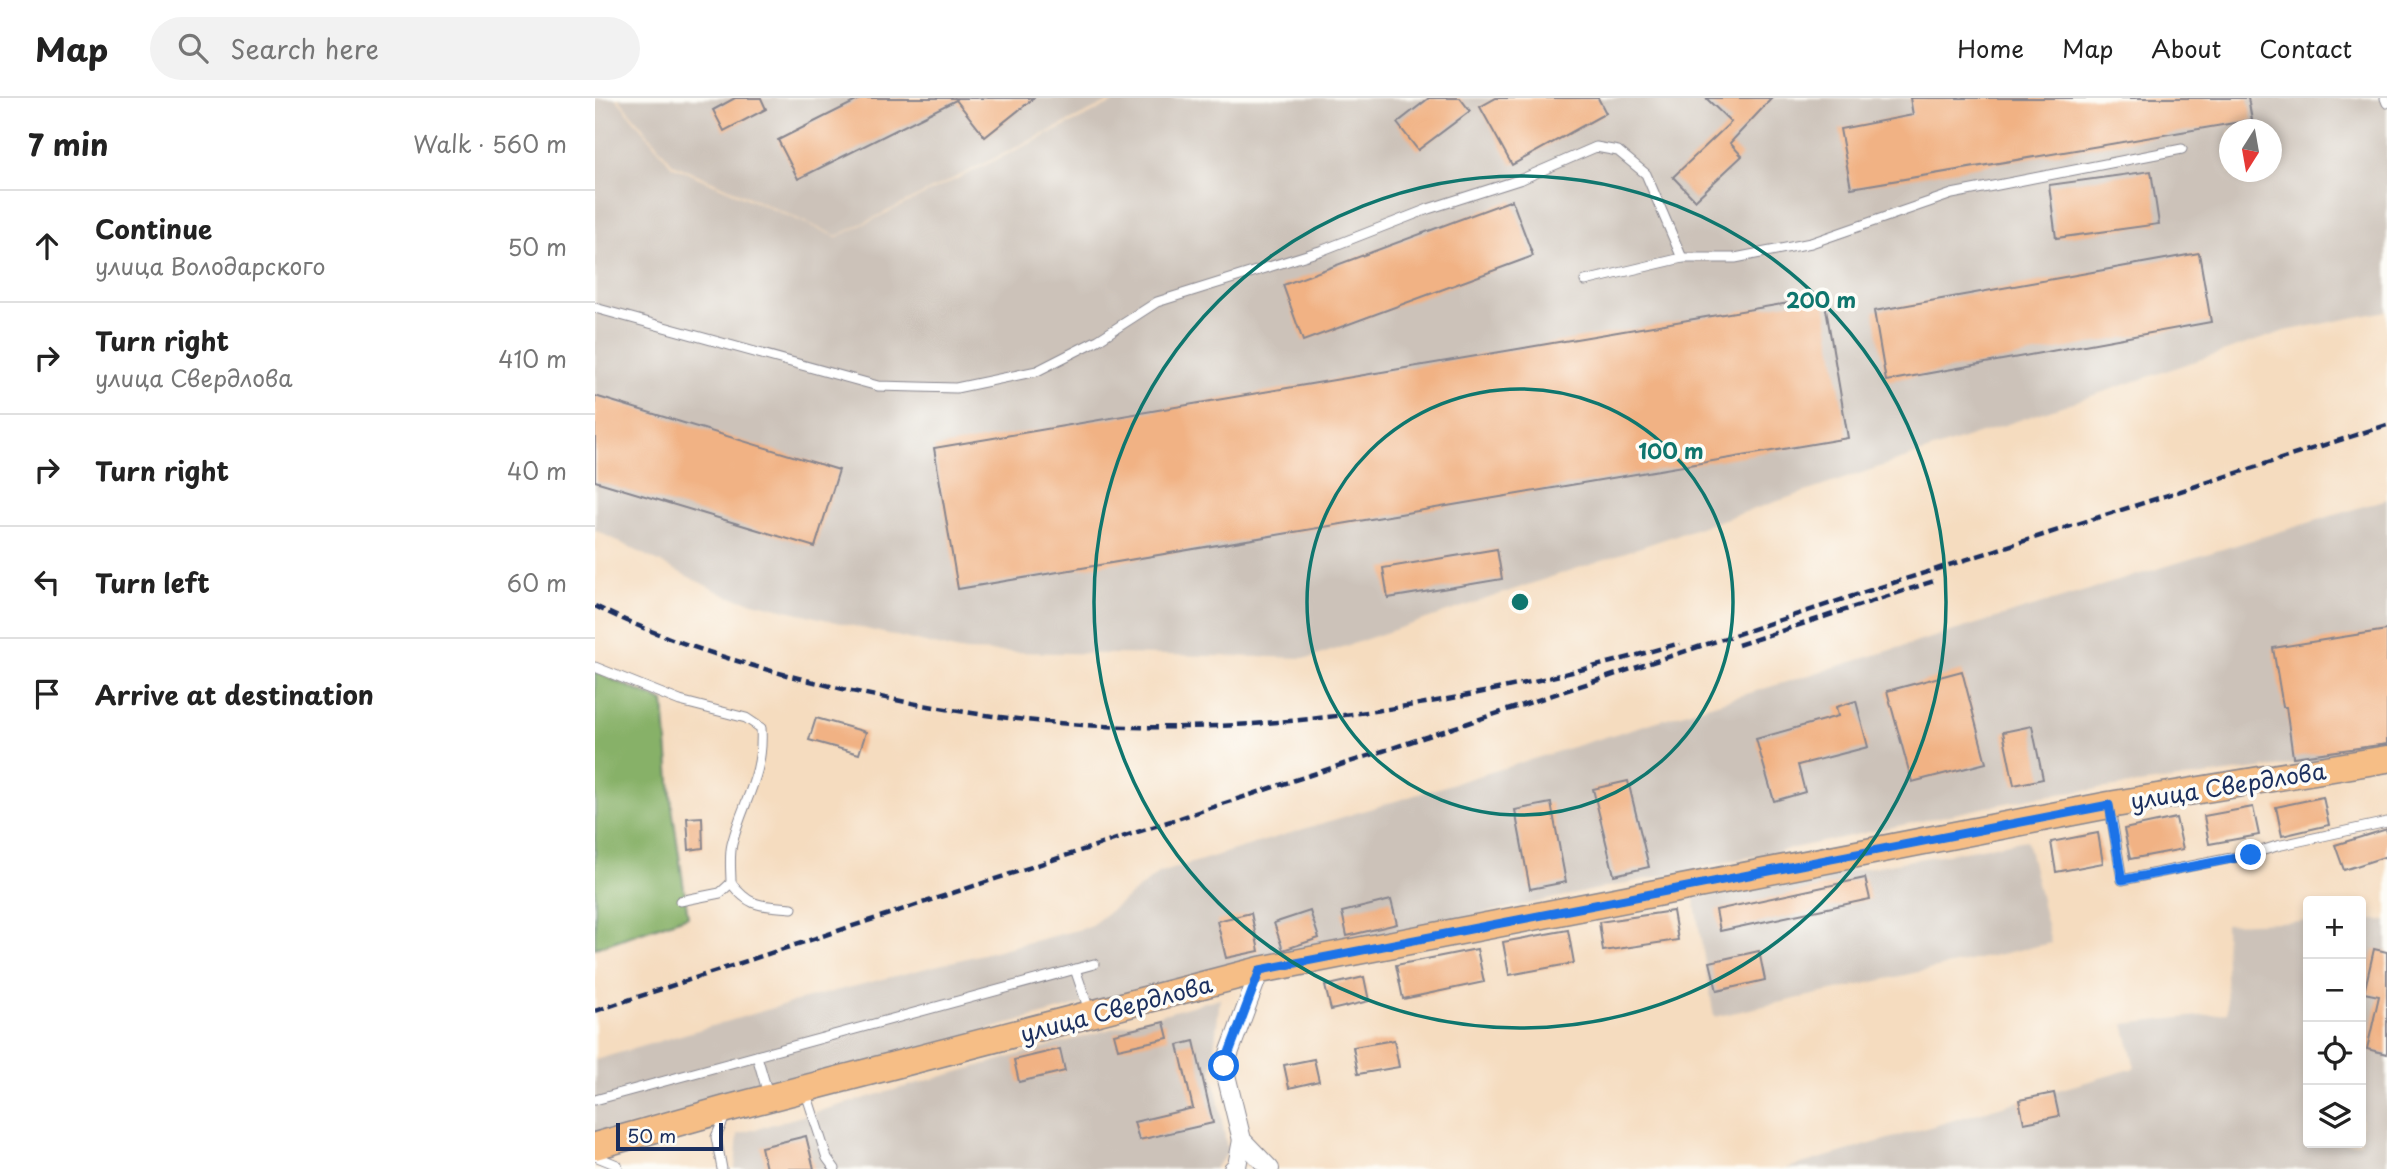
<!DOCTYPE html>
<meta charset="utf-8">
<style>
body{margin:0;font-family:"Playpen Sans",sans-serif;background:#f2f2f2;color:#222}
.controls{position:absolute;right:21px;bottom:21px;display:grid;overflow:hidden;border-radius:7px;box-shadow:0 4px 10px #0003}
.controls button{width:63px;height:63px;display:grid;place-items:center;padding:0;border:0;border-bottom:2px solid #e0e0e0;background:#fff;color:#222;font:35px sans-serif}
.compass{position:absolute;left:1624px;top:21px;width:63px;height:63px;border-radius:50%;background:#fff;box-shadow:0 4px 10px #0003;rotate:191deg}
.scale{position:absolute;left:21px;bottom:18px;width:107px;box-sizing:border-box;padding-left:7px;border:4px solid #1b2f5e;border-top:0;font-size:19px;line-height:24px;white-space:nowrap;color:#1b2f5e;-webkit-text-stroke:5px #fdfcf7;paint-order:stroke}
.stop{position:absolute;width:21px;height:21px;margin:-16px;border:5px solid #1a73e8;border-radius:50%;background:#fff}
.stop.end{background:#1a73e8;border-color:#fff;box-shadow:0 2px 7px #0008}
.list{margin:0;padding:0;list-style:none}
h2{display:flex;justify-content:space-between;align-items:center;height:91px;margin:0;padding:0 28px;font-size:30px}
h2 small{font-size:23px;font-weight:400;color:#767676}
.list li{display:grid;grid-template-columns:46px 1fr auto;gap:21px;align-items:center;box-sizing:border-box;height:112px;padding:0 28px;border-top:2px solid #e0e0e0}
.list b{display:block;font-size:26px;white-space:nowrap}
.list p{margin:0;font-size:23px;white-space:nowrap;color:#767676}
.list em{font-size:23px;font-style:normal;color:#767676}
.icon{flex:none;width:38px;height:38px;fill:none;stroke:currentColor;stroke-width:2;stroke-linecap:round;stroke-linejoin:round}
.map{position:relative;flex:none;width:1792px;height:1071px;overflow:hidden}
header{display:flex;align-items:center;gap:42px;box-sizing:border-box;height:98px;padding:0 35px;background:#fff;border-bottom:2px solid #e0e0e0}
header strong{font-size:33px}
nav{display:flex;gap:38px;margin-inline-start:auto;font-size:24px}
.search{width:490px;height:63px;background:#f2f2f2;display:flex;align-items:center;gap:18px;box-sizing:border-box;padding:0 24px;border-radius:38px;color:#767676;font-size:26px}
main{display:flex}
aside{flex:1;background:#fff}
.map>svg:first-child{display:block}
</style>
<header>
<strong>Map</strong>
<div class="search"><svg class="icon" aria-label="search" viewBox="0 0 24 24"><circle cx="10" cy="10" r="6"/><path d="M15 15l6 6"/></svg>Search here</div>
<nav><a>Home</a><a>Map</a><a>About</a><a>Contact</a></nav>
</header>
<main>
<aside>
<h2>7 min<small>Walk · 560 m</small></h2>
<ul class="list">
<li><svg class="icon" aria-label="ahead" viewBox="0 0 24 24"><path d="M12 20V5M6 11l6-6 6 6"/></svg><div><b>Continue</b><p>улица Володарского</p></div><em>50 m</em></li>
<li><svg class="icon" aria-label="right" viewBox="0 0 24 24"><path d="M7 20v-9h11M14 6l5 5-5 5"/></svg><div><b>Turn right</b><p>улица Свердлова</p></div><em>410 m</em></li>
<li><svg class="icon" aria-label="right" viewBox="0 0 24 24"><path d="M7 20v-9h11M14 6l5 5-5 5"/></svg><div><b>Turn right</b></div><em>40 m</em></li>
<li><svg class="icon" aria-label="left" viewBox="0 0 24 24"><path d="M17 20v-9H6M10 6l-5 5 5 5"/></svg><div><b>Turn left</b></div><em>60 m</em></li>
<li><svg class="icon" aria-label="arrive" viewBox="0 0 24 24"><path d="M6 21V4h12l-3 4 3 4H6"/></svg><div><b>Arrive at destination</b></div></li>
</ul>
</aside>
<div class="map">
<svg width="1792" height="1071" viewBox="0 0 1792 1071">
<rect width="100%" height="100%" fill="#fdfcf7"/>
<filter id="ink" filterUnits="userSpaceOnUse"><feTurbulence type="fractalNoise" baseFrequency=".0143" numOctaves="2"/><feDisplacementMap in="SourceGraphic" scale="14" xChannelSelector="R" yChannelSelector="G"/><feConvolveMatrix kernelMatrix="1 2 1 2 8 2 1 2 1" color-interpolation-filters="sRGB"/></filter>
<filter id="wash" filterUnits="userSpaceOnUse"><feTurbulence type="fractalNoise" baseFrequency=".00686" numOctaves="4" result="noise"/><feDisplacementMap in="SourceGraphic" scale="28" xChannelSelector="R" yChannelSelector="G"/><feGaussianBlur stdDeviation="1.57" result="paint"/><feColorMatrix in="noise" values="0 0 0 0 0 0 0 0 0 0 0 0 0 0 0 0 0 1.4 0 .05"/><feComposite in="paint" operator="in"/></filter>
<g filter="url(#wash)">
<rect width="100%" height="100%" fill="#f5dcbf"/>
<!-- industrial -->
<g fill="#ccc2b9" fill-rule="evenodd">
<path d="M0,0H21L77,68L242,139L528,0H1792V213L1690,233L715,560L364,553L132,498L0,432ZM1634,32H1676V74H1634Z"/>
<polygon points="23,0 522,0 242,138 78,66"/>
<polygon points="1792,401 1792,655 1440,699 591,878 0,1038 0,962 209,901 494,829 564,775"/>
<polygon points="1432,742 1456,845 1119,919 1099,800"/>
<polygon points="1766,822 1792,822 1792,1071 1189,1071 1540,970 1529,926 1632,915 1630,826 1713,823 1713,1045 1766,1045"/>
<polygon points="625,900 617,970 633,1055 619,1071 140,1071 143,1036"/>
</g>
<!-- forest -->
<polygon fill="#87b168" stroke="#517063" stroke-width="2" points="0,574 69,604 77,709 93,818 0,850"/>
<g id="blocks">
<!-- building -->
<g fill="#f1b284">
<polygon points="140,0 166,0 171,11 129,33 118,12"/>
<polygon points="267,0 439,0 390,39 361,2 203,81 183,42"/>
<polygon points="834,0 865,0 875,13 823,52 802,25"/>
<polygon points="901,0 1003,0 1011,15 917,67 885,9"/>
<polygon points="1111,0 1177,0 1135,45 1147,58 1100,102 1078,79 1136,24"/>
<polygon points="1315,0 1653,0 1657,22 1256,90 1245,31 1318,17"/>
<polygon points="1556,73 1564,126 1461,140 1454,87"/>
<polygon points="917,102 938,158 708,243 688,187"/>
<polygon points="1604,155 1616,224 1291,283 1279,213"/>
<polygon points="1229,199 1253,340 363,491 339,350"/>
<polygon points="0,298 244,372 220,449 0,383"/>
<polygon points="902,451 907,481 793,500 788,470"/>
<polygon points="1792,532 1792,646 1698,659 1691,609 1688,609 1678,550"/>
<polygon points="1367,573 1391,665 1317,684 1292,593"/>
<polygon points="1261,603 1273,649 1203,667 1210,694 1179,703 1161,641 1243,618 1241,609"/>
<polygon points="221,620 271,634 264,656 214,642"/>
<polygon points="1437,628 1448,681 1419,687 1408,634"/>
<polygon points="1033,683 1054,769 1019,777 998,691"/>
<polygon points="1728,699 1734,727 1687,738 1681,709"/>
<polygon points="956,705 971,784 935,791 920,712"/>
<polygon points="1658,709 1664,737 1614,746 1609,718"/>
<polygon points="107,719 108,750 94,752 92,720"/>
<polygon points="1581,720 1588,751 1535,761 1529,731"/>
<polygon points="1792,731 1792,758 1749,772 1740,747"/>
<polygon points="1503,735 1508,765 1461,774 1456,744"/>
<polygon points="1270,780 1275,801 1125,833 1121,812"/>
<polygon points="796,802 802,826 752,838 747,814"/>
<polygon points="715,813 724,840 688,852 679,825"/>
<polygon points="1078,813 1083,842 1008,853 1004,824"/>
<polygon points="656,815 664,853 631,860 622,823"/>
<polygon points="973,832 979,865 914,877 908,844"/>
<polygon points="882,851 889,884 808,901 801,867"/>
<polygon points="1779,851 1792,854 1792,956 1772,951 1784,898 1769,895"/>
<polygon points="1164,853 1170,882 1122,893 1115,864"/>
<polygon points="769,879 774,903 736,912 730,888"/>
<polygon points="569,924 573,940 523,951 519,936"/>
<polygon points="799,942 804,969 763,976 758,949"/>
<polygon points="599,943 618,1025 544,1042 539,1024 598,1010 583,947"/>
<polygon points="465,951 470,973 424,984 419,962"/>
<polygon points="719,961 724,983 694,990 689,967"/>
<polygon points="1459,995 1464,1018 1429,1025 1424,1002"/>
<polygon points="211,1038 219,1071 171,1071 166,1049"/>
</g>
</g>
</g>
<g filter="url(#ink)">
<use href="#blocks" fill-opacity="0" stroke="#88868e" stroke-width="2"/>
<g fill="none" stroke-linecap="round" stroke-linejoin="round">
<defs>
<g id="lane">
<polyline points="1790,0 1792,5"/>
<polyline points="990,183 1087,160 1140,160 1216,145 1357,96 1587,51"/>
<polyline points="0,210 283,288 361,290 442,273 503,242 562,204 728,152 833,111 927,81 1001,49 1023,53 1051,76 1087,160"/>
<path d="M0,569L85,603L151,620L166,630C169,679 148,702 137,746C134,758 136,773 136,785L125,795L85,803"/>
<polyline points="1515,710 1527,782 1656,756 1682,748 1792,724"/>
<path d="M136,785C156,811 167,807 197,810"/>
<polyline points="480,871 494,912"/>
<polyline points="162,958 173,996"/>
<polyline points="210,992 232,1060 240,1071"/>
<polyline points="0,1002 499,866"/>
<polyline points="0,1058 22,1067 23,1071"/>
<polyline points="127,1071 121,1039 131,1016"/>
</g>
<g id="street">
<polyline points="665,872 629,969 647,1042 675,1071"/>
<polyline points="638,1071 642,1068 647,1042"/>
</g>
<polyline id="primary" points="0,1048 131,1011 665,872 1514,707 1792,661"/>
</defs>
<!-- lane casing -->
<use href="#lane" stroke="#88868e" stroke-width="11"/>
<!-- street casing -->
<use href="#street" stroke="#88868e" stroke-width="20"/>
<!-- primary casing -->
<use href="#primary" stroke="#88868e" stroke-width="29"/>
<!-- lane -->
<use href="#lane" stroke="#fff" stroke-width="9"/>
<!-- street -->
<use href="#street" stroke="#fff" stroke-width="18"/>
<!-- primary -->
<use href="#primary" stroke="#f6be86" stroke-width="26"/>
<!-- rail -->
<g stroke="#1b2f5e" stroke-width="4.5" stroke-dasharray="10 5" stroke-linecap="butt">
<path d="M0,508C79,547 163,571 248,591C360,616 476,632 591,629C760,625 923,592 1085,545"/>
<polyline points="1143,547 1339,483"/>
<polyline points="0,913 1276,492 1792,327"/>
</g>
</g>
</g>
<g fill="none" stroke-linecap="round" stroke-linejoin="round" filter="url(#ink)">
<!-- route -->
<polyline stroke="#1a73e8" stroke-width="9" points="629,968 665,872 1514,707 1527,782 1656,757"/>
</g>
<!-- distance rings -->
<g fill="none" stroke="#0f766e" stroke-width="3.5">
<circle cx="925" cy="504" r="213"/>
<circle cx="925" cy="504" r="426"/>
</g>
<g text-anchor="middle" dominant-baseline="central" stroke-width="7" stroke-linejoin="round" paint-order="stroke">
<!-- street labels -->
<g font-size="23" fill="#1b2f5e" stroke="#fdfcf7">
<text transform="translate(1633 687) rotate(-9)">улица Свердлова</text>
<text transform="translate(521 910) rotate(-15)">улица Свердлова</text>
</g>
</g>
<circle cx="925" cy="504" r="10" fill="#0f766e" stroke="#fdfcf7" stroke-width="3.5"/>
<g font-size="21" text-anchor="middle" font-weight="bold" fill="#0f766e" stroke="#fdfcf7" stroke-width="7" stroke-linejoin="round" paint-order="stroke">
<text x="1226" y="210">200 m</text>
<text x="1076" y="361">100 m</text>
</g>
</svg>
<div class="controls">
<button>+</button>
<button>−</button>
<button><svg class="icon" aria-label="locate" viewBox="0 0 24 24"><circle cx="12" cy="12" r="6"/><path d="M12 2v4M12 18v4M2 12h4M18 12h4"/></svg></button>
<button><svg class="icon" aria-label="layers" viewBox="0 0 24 24"><path d="M12 4l9 5-9 5-9-5zM3 14l9 5 9-5"/></svg></button>
</div>
<svg class="compass" viewBox="-18 -18 36 36"><path d="M0-13l5 13h-10z" fill="#e53935"/><path d="M0 13l5-13h-10z" fill="#767676"/></svg>
<div class="scale">50 m</div>
<div class="stop" style="left:629px;top:968px"></div>
<div class="stop end" style="left:1656px;top:757px"></div>
</div>
</main>
